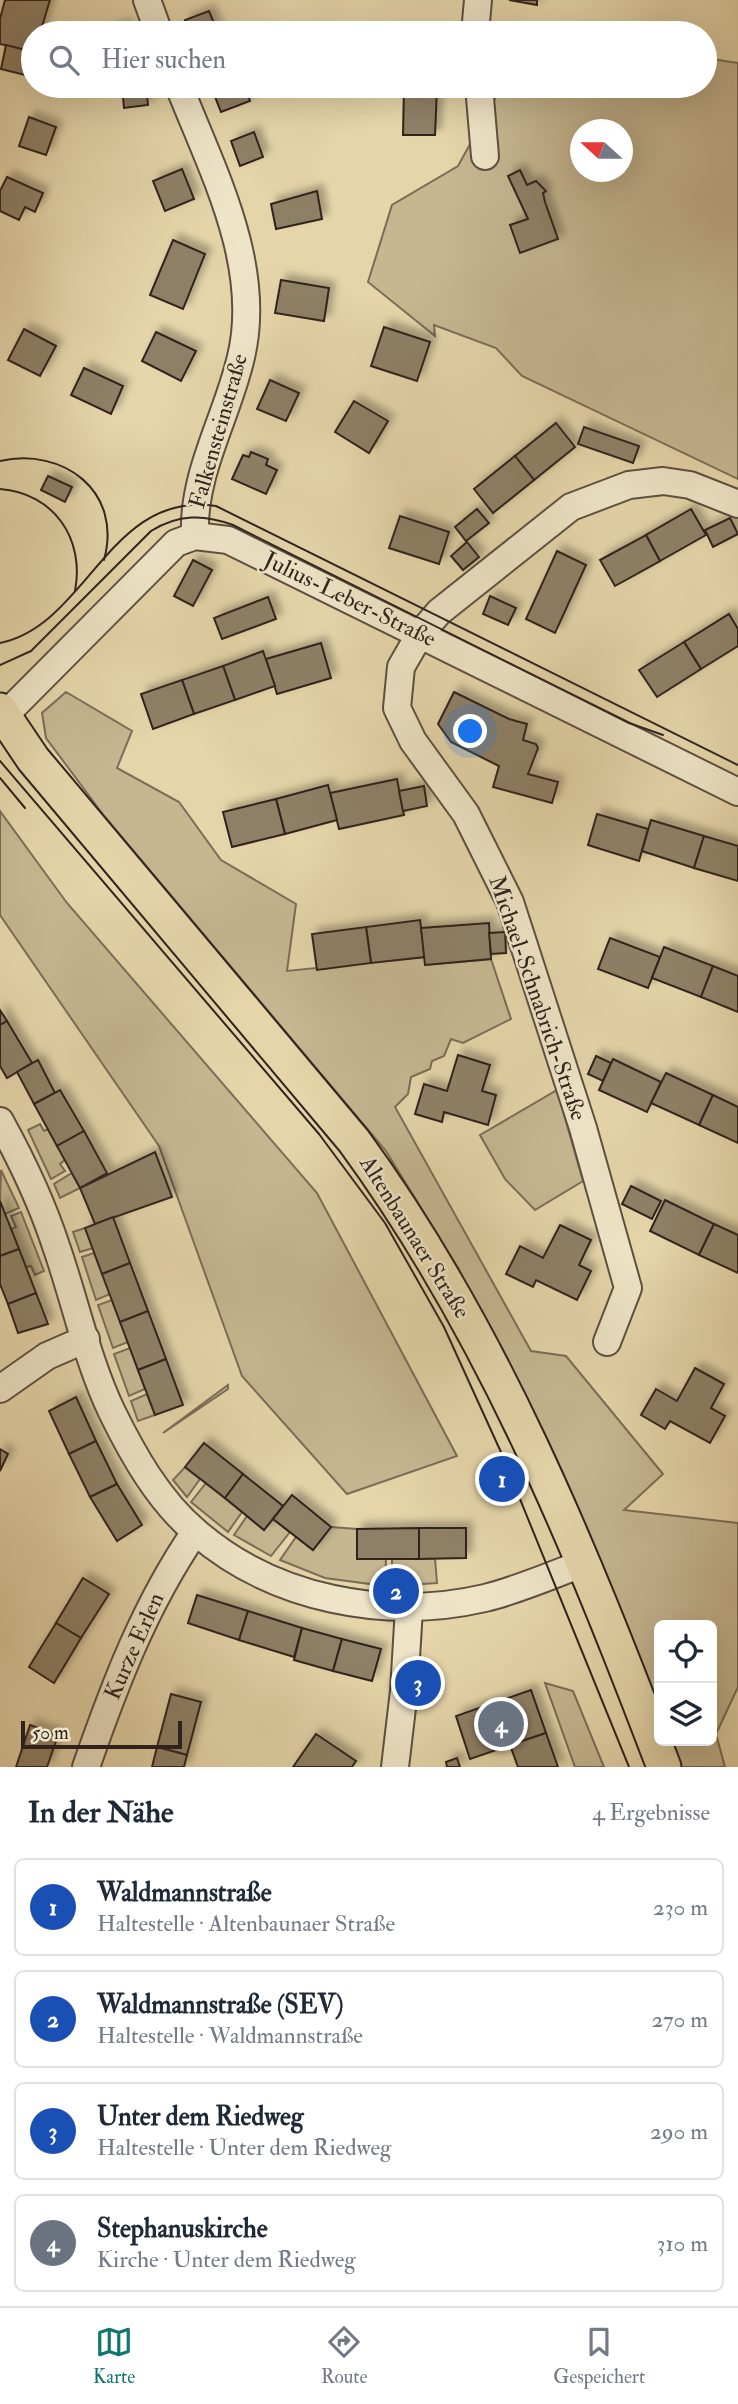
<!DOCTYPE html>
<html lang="de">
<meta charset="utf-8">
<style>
body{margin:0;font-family:"IM FELL Double Pica",serif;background:#f6f6f7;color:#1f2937}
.controls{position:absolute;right:21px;bottom:21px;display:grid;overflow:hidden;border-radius:10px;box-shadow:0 7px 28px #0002}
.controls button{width:63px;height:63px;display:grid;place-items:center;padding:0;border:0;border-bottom:2px solid #e0e1e3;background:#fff;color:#1f2937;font:35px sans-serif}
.compass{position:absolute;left:570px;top:119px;width:63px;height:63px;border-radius:50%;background:#fff;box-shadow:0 7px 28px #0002;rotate:291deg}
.scale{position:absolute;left:21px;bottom:18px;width:161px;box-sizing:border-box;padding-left:7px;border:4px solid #30231e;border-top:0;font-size:19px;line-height:24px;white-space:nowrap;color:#30231e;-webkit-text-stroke:5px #eee4c7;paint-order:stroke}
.you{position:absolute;left:471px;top:732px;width:24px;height:24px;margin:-18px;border:5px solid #fff;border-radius:50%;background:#1a73e8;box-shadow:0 0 0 10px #1a73e833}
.badge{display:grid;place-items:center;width:46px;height:46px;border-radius:50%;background:#0f766e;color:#fff;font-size:23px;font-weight:700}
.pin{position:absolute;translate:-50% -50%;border:4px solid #fff;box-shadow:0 2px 7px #0006}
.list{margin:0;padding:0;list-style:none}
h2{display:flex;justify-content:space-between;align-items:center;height:91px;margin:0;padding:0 28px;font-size:30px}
h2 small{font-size:23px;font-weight:400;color:#747a83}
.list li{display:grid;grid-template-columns:46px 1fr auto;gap:21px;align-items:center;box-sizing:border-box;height:98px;margin:0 14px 14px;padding:0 14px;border:2px solid #e0e1e3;border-radius:10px}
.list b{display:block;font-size:26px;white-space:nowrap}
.list p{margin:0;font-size:23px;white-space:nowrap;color:#747a83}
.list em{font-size:23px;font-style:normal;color:#747a83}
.icon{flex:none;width:38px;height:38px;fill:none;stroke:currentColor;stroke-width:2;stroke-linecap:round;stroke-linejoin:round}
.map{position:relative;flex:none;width:738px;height:1767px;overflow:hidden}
.search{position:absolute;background:#fff;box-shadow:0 7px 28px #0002;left:21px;right:21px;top:21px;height:77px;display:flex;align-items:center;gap:18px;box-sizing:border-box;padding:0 24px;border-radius:38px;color:#747a83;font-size:26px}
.sheet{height:539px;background:#fff}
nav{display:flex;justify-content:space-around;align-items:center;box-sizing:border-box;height:98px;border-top:2px solid #e0e1e3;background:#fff;font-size:19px;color:#747a83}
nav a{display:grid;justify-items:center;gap:4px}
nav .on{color:#0f766e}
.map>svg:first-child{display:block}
</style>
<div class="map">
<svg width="738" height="1767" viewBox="0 0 738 1767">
<defs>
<filter id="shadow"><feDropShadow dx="6" dy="-6" stdDeviation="3.5" flood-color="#0004"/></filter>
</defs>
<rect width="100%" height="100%" fill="#e5d5a9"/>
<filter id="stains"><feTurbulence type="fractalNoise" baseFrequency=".00286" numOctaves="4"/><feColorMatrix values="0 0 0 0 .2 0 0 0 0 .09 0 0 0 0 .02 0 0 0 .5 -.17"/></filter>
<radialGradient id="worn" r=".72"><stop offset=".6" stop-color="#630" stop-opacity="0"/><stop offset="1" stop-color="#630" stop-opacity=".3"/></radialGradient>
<!-- green -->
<g fill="#c6b791" stroke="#7b6d58" stroke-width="2" fill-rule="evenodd">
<path d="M705,58L738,63V479L522,376L496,348L434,325L435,336L368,282L392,205L458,166L502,86H705ZM580,130H622V172H580Z"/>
<polygon points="66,692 132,731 117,768 179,802 221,860 296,904 287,971 425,957 426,965 491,959 511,1019 463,1043 451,1039 444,1056 432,1061 430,1069 411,1077 408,1094 395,1107 531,1351 566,1356 663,1474 624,1510 738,1523 738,1687 716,1734 725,1767 678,1767 667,1741 712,1741 712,1625 659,1625 659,1721 498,1349 458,1268 386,1151 105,817 46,738 42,713"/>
<polygon points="0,811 67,903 317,1193 457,1456 347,1494 242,1376 159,1146 0,915"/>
<polygon points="557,1090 583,1181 535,1210 505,1179 480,1135"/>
<polygon points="40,1124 44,1131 48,1129 65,1160 60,1164 65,1171 51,1179 28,1130"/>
<polygon points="1,1170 19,1208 5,1214 0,1201"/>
<polygon points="72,1173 80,1188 60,1198 54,1184"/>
<polygon points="21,1212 44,1271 35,1275 31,1266 26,1267 11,1229 16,1227 11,1216"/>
<polygon points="85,1228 93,1248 80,1252 73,1232"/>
<polygon points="94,1253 110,1294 96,1300 82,1257"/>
<polygon points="112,1300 128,1342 113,1348 98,1305"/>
<polygon points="130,1348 145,1389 129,1396 114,1354"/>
<polygon points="228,1385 228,1389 163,1433"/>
<polygon points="147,1394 155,1415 138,1421 131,1401"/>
<polygon points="185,1467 200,1479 187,1497 173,1480"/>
<polygon points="206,1483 242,1512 228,1532 191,1502"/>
<polygon points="247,1516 264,1530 273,1519 290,1532 271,1556 234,1535"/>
<polygon points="331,1527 357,1529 358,1559 386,1559 385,1586 325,1578 280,1560 296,1537 313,1550"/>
<polygon points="435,1558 437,1583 392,1586 392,1559"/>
<polygon points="545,1683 573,1691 604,1767 575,1767"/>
</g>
<!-- building -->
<g fill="#8e8066" stroke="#30231e" stroke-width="2" filter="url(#shadow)">
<polygon points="5,0 50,0 40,33 33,33 33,52 0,44 0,19"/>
<polygon points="509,0 537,0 537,5"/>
<polygon points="209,11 218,33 191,33 185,20"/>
<polygon points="124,25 127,33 103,33"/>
<polygon points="6,45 33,52 33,77 1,69"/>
<polygon points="122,86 146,86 148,105 124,108"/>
<polygon points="220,86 245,86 250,101 221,112 212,89"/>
<polygon points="404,86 437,88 435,135 403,135"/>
<polygon points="29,117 56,127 46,155 19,146"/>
<polygon points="254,132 263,157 240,166 231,141"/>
<polygon points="182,169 194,199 165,211 153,181"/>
<polygon points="520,170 527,185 536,181 546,191 543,193 545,202 558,239 520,253 510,225 528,219 508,176"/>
<polygon points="7,177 43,193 35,212 25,207 19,220 0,211 0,191"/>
<polygon points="317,191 322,219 276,229 271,204"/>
<polygon points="173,240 205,254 183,309 150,295"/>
<polygon points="281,280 329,288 324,321 275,313"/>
<polygon points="384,327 430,342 417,381 371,366"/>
<polygon points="24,329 56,346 40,376 8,360"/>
<polygon points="156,332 196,351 181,381 142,361"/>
<polygon points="84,368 123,386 111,414 71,395"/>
<polygon points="270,380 299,393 286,421 257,409"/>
<polygon points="354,401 388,421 369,453 335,432"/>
<polygon points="556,423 575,447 534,480 515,456"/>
<polygon points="584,427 639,446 633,463 578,444"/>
<polygon points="251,452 268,459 266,465 277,470 266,494 232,479 243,455 249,457"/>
<polygon points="515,456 534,480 493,513 474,489"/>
<polygon points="48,476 72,487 65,502 41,490"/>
<polygon points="477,509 489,523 466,541 455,527"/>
<polygon points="691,509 706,535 660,561 646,535"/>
<polygon points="400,516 449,532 439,564 389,548"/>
<polygon points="730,518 738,534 713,547 705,530"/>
<polygon points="646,535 660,561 615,586 600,560"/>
<polygon points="467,542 479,557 463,570 451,556"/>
<polygon points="557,551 586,565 555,633 526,619"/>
<polygon points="193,560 212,570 193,606 174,596"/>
<polygon points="490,596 516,608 508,625 483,614"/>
<polygon points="268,597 276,619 222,639 214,618"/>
<polygon points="729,614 738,629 738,646 701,669 684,642"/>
<polygon points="684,642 701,669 657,697 639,670"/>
<polygon points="321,643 331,678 277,694 266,659"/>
<polygon points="263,651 275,686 235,700 223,666"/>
<polygon points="223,666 235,700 194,714 182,680"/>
<polygon points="182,680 194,714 153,729 141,694"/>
<polygon points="454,692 509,719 527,724 523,740 536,744 538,748 528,774 558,782 552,803 493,787 499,766 451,742 438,724"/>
<polygon points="397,779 404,815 339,829 330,793"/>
<polygon points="328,785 337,820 285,834 276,799"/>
<polygon points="424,786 427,806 403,811 399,791"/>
<polygon points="276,799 285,834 232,847 223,812"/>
<polygon points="597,814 648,829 639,861 588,845"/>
<polygon points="651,820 704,836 694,868 642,851"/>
<polygon points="704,836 738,846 738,881 694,868"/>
<polygon points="420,920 425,957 371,963 366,927"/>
<polygon points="489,923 491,959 425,965 421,928"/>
<polygon points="366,927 371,963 317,970 312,934"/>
<polygon points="505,932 506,953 491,954 489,933"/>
<polygon points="610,938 660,957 648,988 598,969"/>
<polygon points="664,947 713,966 701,997 652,978"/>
<polygon points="713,966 738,976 738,1012 701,997"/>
<polygon points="0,1010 7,1021 0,1025"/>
<polygon points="7,1021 32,1063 7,1078 0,1066 0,1025"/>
<polygon points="458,1055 490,1065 482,1091 496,1095 488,1125 444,1112 442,1122 415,1114 424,1084 447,1091"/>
<polygon points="596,1056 611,1063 603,1081 588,1074"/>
<polygon points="613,1059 661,1082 647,1112 599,1090"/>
<polygon points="38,1060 55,1093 34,1104 17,1072"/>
<polygon points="666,1073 713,1095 699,1125 651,1103"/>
<polygon points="60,1090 84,1131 57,1146 34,1104"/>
<polygon points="713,1095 738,1107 738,1143 699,1125"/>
<polygon points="84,1131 107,1173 80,1188 57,1146"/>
<polygon points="155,1152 172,1197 95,1224 80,1188"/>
<polygon points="631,1186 661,1201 652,1219 622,1204"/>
<polygon points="665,1200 714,1224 699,1255 650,1231"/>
<polygon points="0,1201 19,1249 0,1256"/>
<polygon points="113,1217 130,1263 102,1274 85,1228"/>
<polygon points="714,1224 738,1235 738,1273 699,1255"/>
<polygon points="560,1225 591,1240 579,1265 591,1271 577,1300 536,1280 533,1287 506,1274 520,1246 543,1258"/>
<polygon points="19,1249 36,1293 8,1304 0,1284 0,1256"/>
<polygon points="130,1263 148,1311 120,1322 102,1274"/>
<polygon points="36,1293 48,1324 18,1333 8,1304"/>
<polygon points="148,1311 166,1359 138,1370 120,1322"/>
<polygon points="166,1359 183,1405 155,1415 138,1370"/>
<polygon points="695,1368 724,1384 711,1408 725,1416 710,1443 670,1421 665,1429 641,1415 656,1389 677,1401"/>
<polygon points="76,1397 96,1441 69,1454 49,1411"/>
<polygon points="96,1441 117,1484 90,1497 69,1454"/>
<polygon points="204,1443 243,1474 225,1498 185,1467"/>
<polygon points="0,1449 8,1454 0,1471"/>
<polygon points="243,1474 283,1506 264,1530 225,1498"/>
<polygon points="117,1484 142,1525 117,1541 90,1497"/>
<polygon points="292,1495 331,1527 313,1550 273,1519"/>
<polygon points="419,1528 466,1528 466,1558 419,1559"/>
<polygon points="419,1528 419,1559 357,1559 357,1529"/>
<polygon points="83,1578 109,1594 81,1638 56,1623"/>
<polygon points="197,1595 248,1611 239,1640 188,1623"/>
<polygon points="248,1611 302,1628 294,1657 239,1640"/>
<polygon points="56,1623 81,1638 54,1683 29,1667"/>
<polygon points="302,1628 342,1639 333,1671 294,1660"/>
<polygon points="342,1639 381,1649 372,1681 333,1671"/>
<polygon points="531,1690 546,1733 470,1759 456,1716"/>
<polygon points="171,1694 201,1702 187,1755 157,1747"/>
<polygon points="30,1725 58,1735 47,1767 16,1767"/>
<polygon points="546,1733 558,1767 518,1767 510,1745"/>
<polygon points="316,1734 356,1761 352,1767 293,1767"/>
<polygon points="157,1747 187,1755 184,1767 152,1767"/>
<polygon points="457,1758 460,1767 447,1767 446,1762"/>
</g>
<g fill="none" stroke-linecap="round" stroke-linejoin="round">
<defs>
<g id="minor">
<polyline points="147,0 159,33"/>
<polyline points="475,33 478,0"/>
<path d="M179,86C212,170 263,265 241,357C227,418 192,473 195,536"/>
<polyline points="479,86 485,156"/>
<polyline points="3,717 176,543 195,536 228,540 738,792"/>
<path d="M0,1121C22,1161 42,1203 56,1246C75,1300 87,1360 112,1412C133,1455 159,1501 196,1532C273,1599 386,1621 485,1598C518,1590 552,1575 584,1563"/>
<polyline points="607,1342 628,1288 583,1128 510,902 466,814 413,741 397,708 401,667 420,634 439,612 571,507 629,485 663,481 690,485 738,504"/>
<polyline points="0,1389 47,1356 86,1339"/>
<path d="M86,1767C115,1684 145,1605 195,1532"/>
<polyline points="395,1767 404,1691 409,1608"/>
</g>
<path id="major" d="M0,710L33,759L354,1141C493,1331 581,1549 664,1767"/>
</defs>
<!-- minor casing -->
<use href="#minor" stroke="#5d5041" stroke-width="30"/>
<!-- major casing -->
<use href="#major" stroke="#30231e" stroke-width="37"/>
<!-- minor -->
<use href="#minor" stroke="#eee4c7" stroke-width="26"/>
<!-- major -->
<use href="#major" stroke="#e5d5a9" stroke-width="33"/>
<!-- tram -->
<g stroke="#30231e" stroke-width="2">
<path d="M0,461C63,447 123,491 104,560"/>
<path d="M0,489C54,493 85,539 75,591"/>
<path d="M0,643C88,625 109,490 216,506L738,765"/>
<path d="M0,665L31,651L151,531C178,514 204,514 233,525L629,723L663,735"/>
<polyline points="0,761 319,1134 385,1223 444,1327 500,1450 629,1767"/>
<polyline points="0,778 25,808"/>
</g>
</g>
<g text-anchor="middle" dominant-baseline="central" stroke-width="5" stroke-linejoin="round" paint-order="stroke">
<!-- street labels -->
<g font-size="23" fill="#30231e" stroke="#eee4c7">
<text transform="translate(218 431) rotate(-74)">Falkensteinstraße</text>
<text transform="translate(350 599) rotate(26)">Julius-Leber-Straße</text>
<text transform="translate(538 998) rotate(71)">Michael-Schnabrich-Straße</text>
<text transform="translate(415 1237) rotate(58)">Altenbaunaer Straße</text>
<text transform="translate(134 1646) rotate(-66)">Kurze Erlen</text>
</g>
</g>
<rect width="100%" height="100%" filter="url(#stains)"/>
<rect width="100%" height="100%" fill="url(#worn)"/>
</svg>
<div class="controls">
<button><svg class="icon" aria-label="locate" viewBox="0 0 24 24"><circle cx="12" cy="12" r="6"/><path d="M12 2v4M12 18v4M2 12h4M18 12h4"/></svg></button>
<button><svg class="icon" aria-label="layers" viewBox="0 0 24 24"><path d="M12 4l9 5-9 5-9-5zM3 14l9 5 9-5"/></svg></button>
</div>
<svg class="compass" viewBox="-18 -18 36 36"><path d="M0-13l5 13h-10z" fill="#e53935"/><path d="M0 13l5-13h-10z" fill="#747a83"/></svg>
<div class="scale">50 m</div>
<div class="you"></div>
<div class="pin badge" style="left:502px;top:1479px;background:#1a4fb4">1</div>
<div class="pin badge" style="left:396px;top:1591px;background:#1a4fb4">2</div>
<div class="pin badge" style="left:418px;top:1683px;background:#1a4fb4">3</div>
<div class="pin badge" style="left:501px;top:1724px;background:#6b7280">4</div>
<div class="search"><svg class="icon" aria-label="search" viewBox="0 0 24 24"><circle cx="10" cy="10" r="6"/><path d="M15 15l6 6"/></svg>Hier suchen</div>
</div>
<section class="sheet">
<h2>In der Nähe<small>4 Ergebnisse</small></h2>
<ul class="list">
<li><span class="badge" style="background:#1a4fb4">1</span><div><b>Waldmannstraße</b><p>Haltestelle · Altenbaunaer Straße</p></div><em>230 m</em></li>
<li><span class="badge" style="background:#1a4fb4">2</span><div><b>Waldmannstraße (SEV)</b><p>Haltestelle · Waldmannstraße</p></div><em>270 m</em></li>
<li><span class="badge" style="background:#1a4fb4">3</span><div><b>Unter dem Riedweg</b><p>Haltestelle · Unter dem Riedweg</p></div><em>290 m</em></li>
<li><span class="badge" style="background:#6b7280">4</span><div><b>Stephanuskirche</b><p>Kirche · Unter dem Riedweg</p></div><em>310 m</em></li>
</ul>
</section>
<nav>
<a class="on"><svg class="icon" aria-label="map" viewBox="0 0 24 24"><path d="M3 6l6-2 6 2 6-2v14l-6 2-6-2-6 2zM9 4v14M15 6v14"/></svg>Karte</a>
<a><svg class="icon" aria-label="directions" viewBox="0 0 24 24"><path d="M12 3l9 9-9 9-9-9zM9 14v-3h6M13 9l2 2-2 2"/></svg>Route</a>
<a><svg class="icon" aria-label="saved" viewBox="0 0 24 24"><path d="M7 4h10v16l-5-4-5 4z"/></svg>Gespeichert</a>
</nav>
